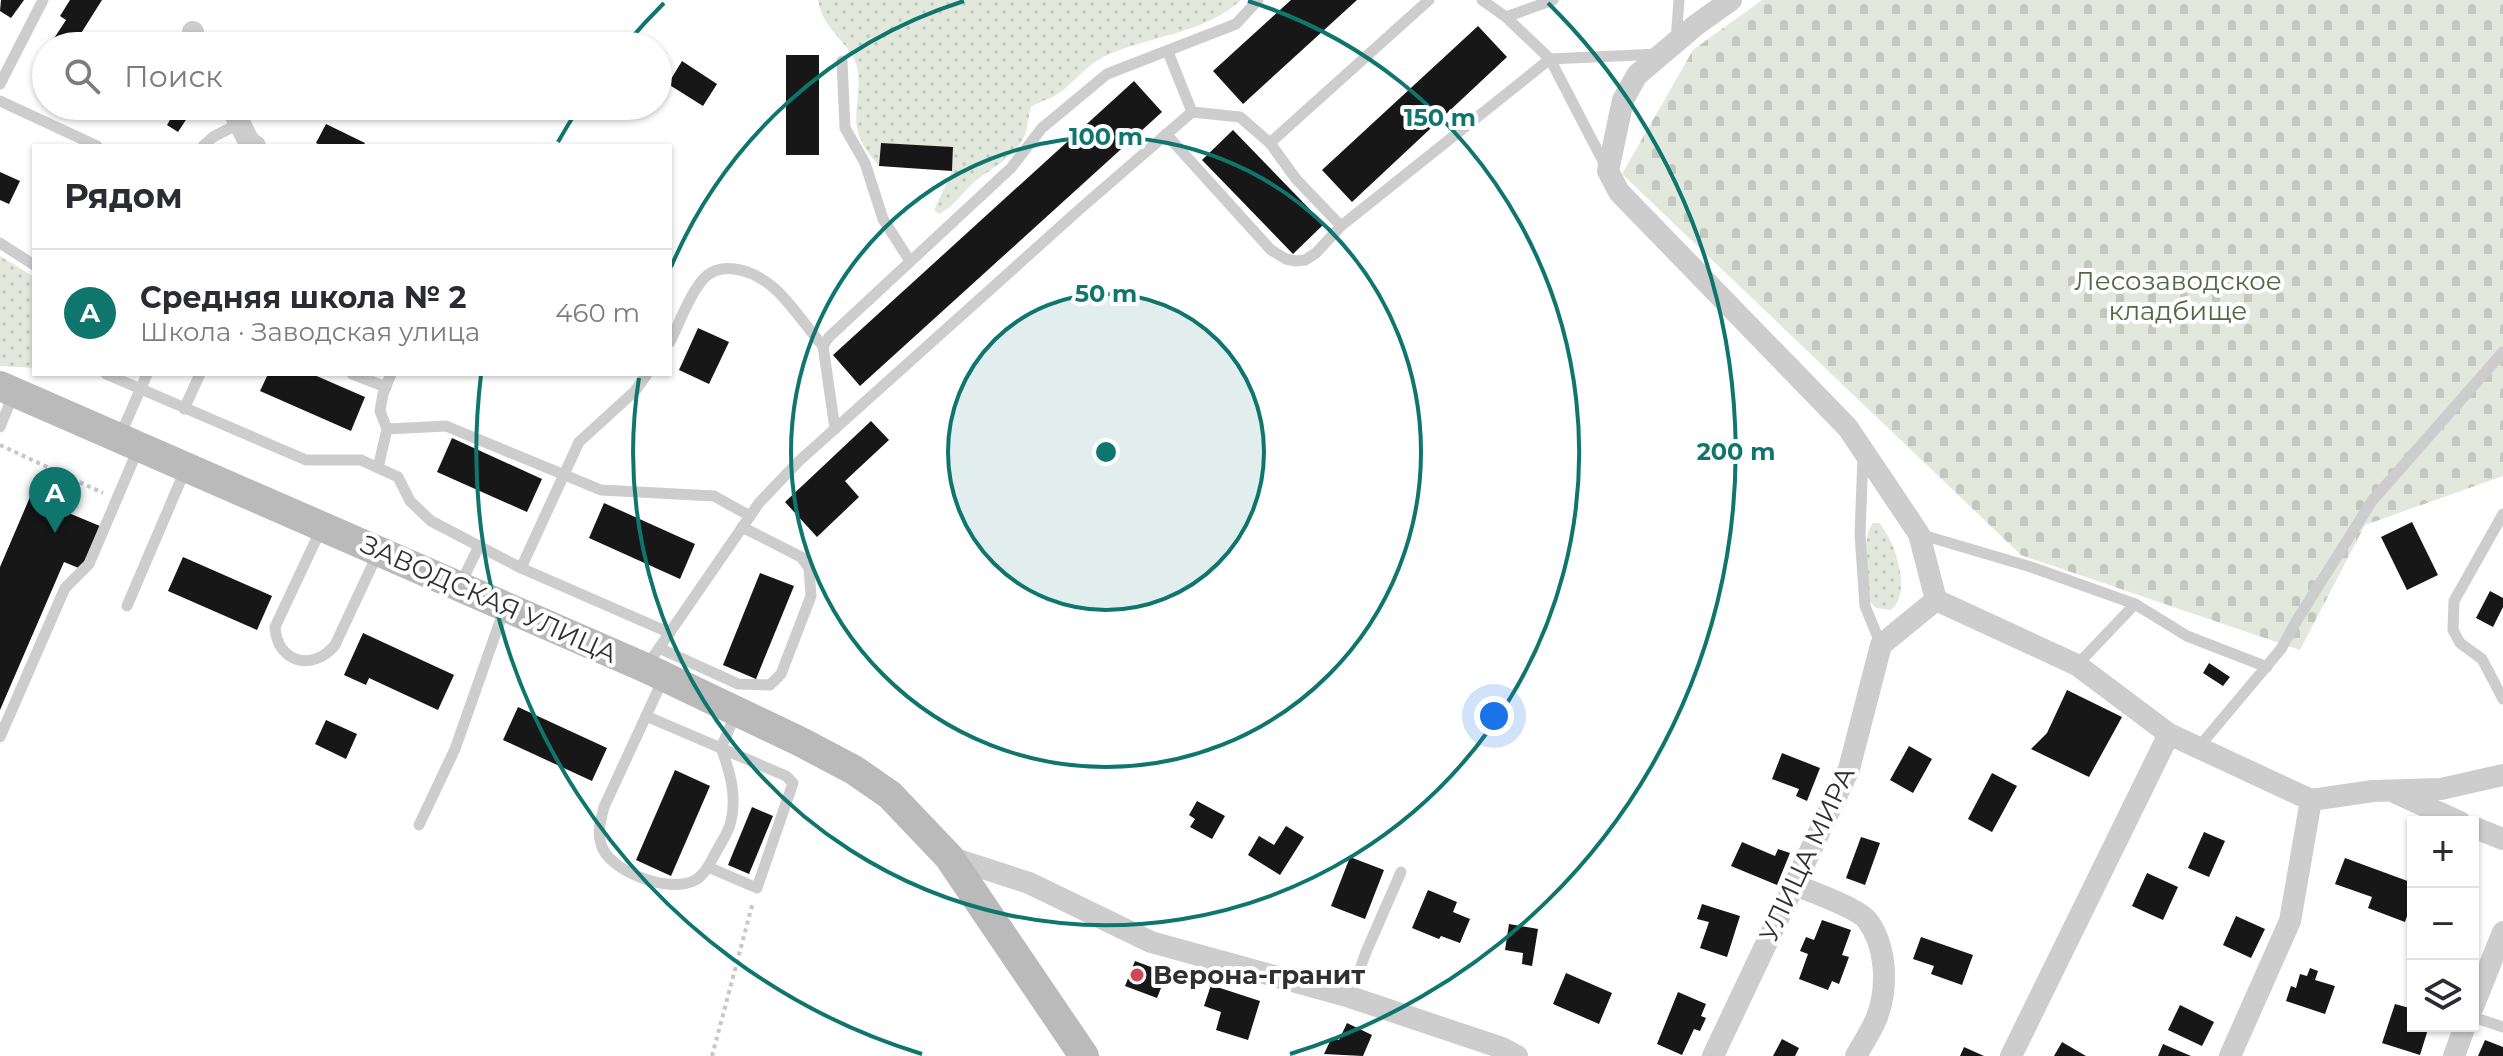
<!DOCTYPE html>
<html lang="ru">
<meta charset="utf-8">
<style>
body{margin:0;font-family:Montserrat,sans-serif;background:#f7f7f7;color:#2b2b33}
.controls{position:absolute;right:24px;bottom:24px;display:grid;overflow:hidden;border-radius:0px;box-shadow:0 2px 6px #0004}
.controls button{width:72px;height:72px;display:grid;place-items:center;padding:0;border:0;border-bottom:2px solid #e1e1e2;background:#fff;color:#2b2b33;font:40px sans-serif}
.you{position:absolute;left:1494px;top:716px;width:28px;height:28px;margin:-20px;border:6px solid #fff;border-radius:50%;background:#1a73e8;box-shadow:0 0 0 12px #1a73e833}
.badge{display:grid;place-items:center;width:52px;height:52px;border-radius:50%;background:#0f766e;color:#fff;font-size:26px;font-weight:700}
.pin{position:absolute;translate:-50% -66px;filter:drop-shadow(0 2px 4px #0008)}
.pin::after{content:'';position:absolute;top:42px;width:28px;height:24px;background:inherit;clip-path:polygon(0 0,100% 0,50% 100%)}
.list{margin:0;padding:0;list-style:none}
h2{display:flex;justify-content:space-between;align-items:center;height:104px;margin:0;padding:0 32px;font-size:34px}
h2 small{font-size:26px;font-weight:400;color:#7c7c81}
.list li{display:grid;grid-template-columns:52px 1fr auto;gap:24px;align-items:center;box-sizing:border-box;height:128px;padding:0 32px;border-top:2px solid #e1e1e2}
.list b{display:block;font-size:30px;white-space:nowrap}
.list p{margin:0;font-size:26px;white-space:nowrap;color:#7c7c81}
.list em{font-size:26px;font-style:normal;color:#7c7c81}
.icon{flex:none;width:44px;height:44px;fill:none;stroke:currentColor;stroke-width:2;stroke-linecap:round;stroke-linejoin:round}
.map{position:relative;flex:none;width:2503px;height:1056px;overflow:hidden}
.search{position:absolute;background:#fff;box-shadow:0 2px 6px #0004;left:32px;top:32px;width:640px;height:88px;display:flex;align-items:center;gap:20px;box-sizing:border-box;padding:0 28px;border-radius:44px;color:#7c7c81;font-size:30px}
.panel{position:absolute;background:#fff;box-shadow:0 2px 6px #0004;left:32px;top:144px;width:640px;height:232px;border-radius:0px}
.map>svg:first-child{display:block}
</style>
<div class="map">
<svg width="2503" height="1056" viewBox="0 0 2503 1056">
<defs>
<pattern id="grass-dots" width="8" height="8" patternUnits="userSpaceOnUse" patternTransform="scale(2)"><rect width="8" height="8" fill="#e3e8dc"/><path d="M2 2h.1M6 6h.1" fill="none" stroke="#c3c7bd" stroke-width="1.8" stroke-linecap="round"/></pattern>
<pattern id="cemetery-stones" width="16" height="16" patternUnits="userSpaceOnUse" patternTransform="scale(2)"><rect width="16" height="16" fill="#e3e8dc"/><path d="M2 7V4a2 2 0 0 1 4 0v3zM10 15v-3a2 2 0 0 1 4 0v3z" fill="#c3c7bd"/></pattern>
</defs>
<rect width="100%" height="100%" fill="#fff"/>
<!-- grass -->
<g fill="url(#grass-dots)">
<path d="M818,0H1241C1205,34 1147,36 1103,57C1087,65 1074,83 1059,93C1051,99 1040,101 1031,107C1028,116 1028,129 1024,137C1014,158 988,170 972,184C961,195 953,207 939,214L934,210L952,171L953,147L881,143L879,166C873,158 865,150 861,140C848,116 867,84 854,59C842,36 823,29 818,0Z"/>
<polygon points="0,256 34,277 34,368 0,366"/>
<path d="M1873,523H1879C1895,540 1913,593 1891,610L1876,608L1870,602C1869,583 1860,537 1873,523Z"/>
</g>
<!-- cemetery -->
<polygon fill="url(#cemetery-stones)" points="1762,0 2503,0 2503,476 2365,525 2300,650 2021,555 1622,174 1693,50"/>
<!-- building -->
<g fill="#171717">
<polygon points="1,0 24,0 11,18 0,11"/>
<polygon points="70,0 102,0 73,46 49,46 66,20 60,16"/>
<polygon points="1291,0 1357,0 1243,104 1213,71"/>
<polygon points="1478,26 1507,57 1352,202 1322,170"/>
<rect x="786" y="55" width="33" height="100"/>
<polygon points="682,61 717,84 703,106 668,84"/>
<polygon points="1134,81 1162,112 860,386 833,355"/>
<polygon points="178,106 195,106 178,132 167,125"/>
<polygon points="326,124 365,143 363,146 322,146 316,143"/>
<polygon points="1233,130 1324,224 1293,254 1202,160"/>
<polygon points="881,143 953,147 952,171 879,166"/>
<polygon points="0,172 20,181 9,204 0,200"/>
<polygon points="698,328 729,342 709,384 679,370"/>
<polygon points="268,374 312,374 365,397 351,431 260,391"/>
<polygon points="871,421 889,440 845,481 859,497 817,537 785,502"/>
<polygon points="452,438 542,479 527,512 437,472"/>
<polygon points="30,497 100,526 81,569 64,562 0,710 0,567"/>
<polygon points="604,503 695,544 680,579 589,538"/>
<polygon points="2412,522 2438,575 2407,590 2381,537"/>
<polygon points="183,557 272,596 257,630 168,591"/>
<polygon points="760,573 794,586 756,679 723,665"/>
<polygon points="2490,591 2503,598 2503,607 2493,627 2476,618"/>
<polygon points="363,633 454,675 438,710 369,678 366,685 344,675"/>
<polygon points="2209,663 2230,677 2223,686 2203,673"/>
<polygon points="2067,690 2122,717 2089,777 2031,749 2047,733"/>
<polygon points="518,707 607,748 592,781 503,740"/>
<polygon points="326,720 357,734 346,759 315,744"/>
<polygon points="1909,746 1932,759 1913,793 1890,780"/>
<polygon points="1782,753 1820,768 1807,801 1796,796 1799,789 1772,779"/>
<polygon points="675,770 710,786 671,876 636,860"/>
<polygon points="1992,773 2017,786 1992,832 1968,819"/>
<polygon points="1197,801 1225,816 1212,839 1190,827 1195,819 1189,815"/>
<polygon points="752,807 773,816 749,874 728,865"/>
<polygon points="1286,826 1304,837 1280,875 1248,855 1259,836 1274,845"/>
<polygon points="2204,832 2225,841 2209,877 2188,868"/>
<polygon points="1861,837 1880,843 1865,885 1846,878"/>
<polygon points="1742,842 1775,856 1778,849 1790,853 1777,885 1731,866"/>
<polygon points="1350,857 1384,870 1365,919 1331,906"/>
<polygon points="2345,858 2413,883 2413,899 2405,922 2368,908 2372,897 2335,884"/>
<polygon points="2147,873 2178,887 2163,920 2132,906"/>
<polygon points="1428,890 1457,902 1453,912 1470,919 1460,943 1441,936 1439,939 1412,928"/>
<polygon points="1702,904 1740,916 1727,957 1700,948 1709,922 1697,919"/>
<polygon points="2236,916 2265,929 2251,958 2223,945"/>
<polygon points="1822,920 1851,930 1842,955 1849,957 1839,984 1832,981 1828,990 1799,979 1808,954 1800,951 1806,937 1814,940"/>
<polygon points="1509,924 1538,929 1532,966 1522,964 1523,953 1505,950"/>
<polygon points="1921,937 1973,955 1962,985 1931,974 1934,966 1913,959"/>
<polygon points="1135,961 1167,973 1157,998 1125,986"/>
<polygon points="2310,968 2318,971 2315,980 2335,986 2325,1014 2286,1001 2291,986 2296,988 2300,974 2307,976"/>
<polygon points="1566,973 1612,993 1599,1024 1553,1004"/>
<polygon points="1211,985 1260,1001 1248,1040 1216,1030 1221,1012 1204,1006"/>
<polygon points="1678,992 1706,1004 1701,1016 1706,1018 1700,1031 1694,1029 1682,1055 1657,1044"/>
<polygon points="2395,1004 2413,1009 2413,1026 2429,1026 2420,1055 2382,1043"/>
<polygon points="2180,1005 2214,1022 2202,1046 2168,1030"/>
<polygon points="1347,1023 1372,1035 1363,1056 1324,1054 1332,1037 1339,1040"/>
<polygon points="1782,1039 1799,1048 1795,1056 1773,1056"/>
<polygon points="2485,1040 2503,1047 2503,1056 2478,1056"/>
<polygon points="2062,1042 2086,1056 2054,1056"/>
<polygon points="2163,1044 2191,1056 2158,1056"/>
<polygon points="1964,1047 1984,1056 1960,1056"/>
</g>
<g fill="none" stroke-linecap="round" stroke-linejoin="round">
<!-- path -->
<g stroke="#c7c7c7" stroke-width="4" stroke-dasharray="4 4" stroke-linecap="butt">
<polyline points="0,445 103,493"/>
<polyline points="712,1056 753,902"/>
</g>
<!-- lane -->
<g stroke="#cdcdcd" stroke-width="11">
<polyline points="1506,17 1553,0"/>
<polyline points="1676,41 1679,0"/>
<polyline points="842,61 845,128 865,163 883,219 910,261"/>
<polyline points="0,84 43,0"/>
<polyline points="0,101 97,146"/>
<polyline points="1166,134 1271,250 1286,259 1296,261 1305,260 1316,253 1341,226 1296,179 1270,143 1240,117 1192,112"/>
<polyline points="1270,143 1429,0"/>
<polyline points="203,146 213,137 240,123"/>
<polyline points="1606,167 1550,59 1659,54"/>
<polyline points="1341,226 1550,59 1506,17 1482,0"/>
<polyline points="0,243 34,265"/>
<path d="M670,342C679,324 686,303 698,286C716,257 752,269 774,288C792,304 807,328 823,346"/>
<polyline points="106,374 306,460 361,460 398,477 410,501 431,521 521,568"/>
<polyline points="352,374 386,387"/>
<polyline points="647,374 635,391 579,442 521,568 670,633"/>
<polyline points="184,409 200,374"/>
<polyline points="0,427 14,393"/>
<polyline points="387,429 446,426 601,490 714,496 750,516"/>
<polyline points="835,429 823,346 829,337 1011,168 1042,128 1107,74 1236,24 1258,0"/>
<polyline points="120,436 147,374"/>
<polyline points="1863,456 1860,534 1865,606 1881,645"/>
<polyline points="378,468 387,429 380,411 383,394 391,374"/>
<polyline points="2503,514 2454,601 2453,630 2460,643 2482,659 2503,699"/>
<path d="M322,527L275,627C277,663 313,672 335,645L378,553"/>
<polyline points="1919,534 2031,567 2135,604 2187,636 2267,667"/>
<polyline points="460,585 479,546"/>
<polyline points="127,606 186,468"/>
<polyline points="659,648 738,684 770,685 781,674 811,596 809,568 801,557 742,527"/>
<polyline points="2077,665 2135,604"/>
<polyline points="646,667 759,503 799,461 1081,208 1192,112 1168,52"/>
<path d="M664,677L604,807C601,819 597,832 601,844C608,871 666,892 691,882C703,878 709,865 715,854C720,844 729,832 731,821C737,796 730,771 721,748L736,713"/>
<polyline points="646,716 786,776 793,783 757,888 708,867"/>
<polyline points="0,737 65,588 89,564 139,447"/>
<polyline points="2198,748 2281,649 2297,620 2372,501 2503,352"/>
<polyline points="419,825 455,749 505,607"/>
<polyline points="1350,997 1366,952 1401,872"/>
<polyline points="2473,1017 2503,1027"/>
</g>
<!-- street -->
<g stroke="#cdcdcd" stroke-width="22">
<polyline points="1731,0 1696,25 1637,75 1623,100 1608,171 1619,192 1848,428 1919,534 1936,600"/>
<polyline points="193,32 194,46"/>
<polyline points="231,106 249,142 255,146"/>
<polyline points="2396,793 2460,822"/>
<polyline points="2473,827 2503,839"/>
<polyline points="949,857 1029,883 1151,942 1350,997 1502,1048 1517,1056"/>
<path d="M1794,885C1808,890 1859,909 1867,920C1887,946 1888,988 1877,1017C1872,1030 1863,1043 1856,1056"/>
<polyline points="2473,1007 2503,932"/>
<polyline points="1713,1056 1849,769 1881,645 1936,600 2077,665 2169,734 2311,800 2373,791 2441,789 2503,775"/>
<polyline points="2011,1056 2169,734"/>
<polyline points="2230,1056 2290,921 2311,800"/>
<polyline points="2454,1056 2465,1026"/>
</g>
<!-- secondary -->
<polyline stroke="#bababa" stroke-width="30" points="0,386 646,668 801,742 854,770 890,795 949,857 1084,1056"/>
</g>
<!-- distance rings -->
<circle cx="1106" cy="452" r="158" fill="#0f766e" fill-opacity=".12"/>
<g fill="none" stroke="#0f766e" stroke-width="4">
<circle cx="1106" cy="452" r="158"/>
<circle cx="1106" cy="452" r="315"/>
<path d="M671 267A473 473 0 0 1 964 1M1248 1A473 473 0 1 1 639 378"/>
<path d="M922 1054A630 630 0 0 1 481 375M558 142A630 630 0 0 1 578 109M627 43A630 630 0 0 1 664 3M1548 3A630 630 0 0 1 1290 1054"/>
</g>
<!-- markers -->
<circle fill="#d24656" stroke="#fff" stroke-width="3" cx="1137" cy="975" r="8"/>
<g text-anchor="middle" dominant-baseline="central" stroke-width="8" stroke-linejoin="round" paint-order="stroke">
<!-- park labels -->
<g font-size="26" fill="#556742" stroke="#fff">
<text x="2178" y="281">Лесозаводское<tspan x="2178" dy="30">кладбище</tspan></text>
</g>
<!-- street labels -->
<g font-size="26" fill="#303030" stroke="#fff">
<text transform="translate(489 599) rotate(24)">ЗАВОДСКАЯ УЛИЦА</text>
<text transform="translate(1807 854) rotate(-65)">УЛИЦА МИРА</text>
</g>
<!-- poi labels -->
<g font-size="26" font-weight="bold" fill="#303030" stroke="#fff" text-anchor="start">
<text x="1153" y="975">Верона-гранит</text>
</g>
</g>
<circle cx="1106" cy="452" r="12" fill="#0f766e" stroke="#fff" stroke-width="4"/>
<g font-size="24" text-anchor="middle" font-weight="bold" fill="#0f766e" stroke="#fff" stroke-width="8" stroke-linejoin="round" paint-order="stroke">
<text x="1440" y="126">150 m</text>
<text x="1106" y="145">100 m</text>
<text x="1106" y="302">50 m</text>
<text x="1736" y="460">200 m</text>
</g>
</svg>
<div class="controls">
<button>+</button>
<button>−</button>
<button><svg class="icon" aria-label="layers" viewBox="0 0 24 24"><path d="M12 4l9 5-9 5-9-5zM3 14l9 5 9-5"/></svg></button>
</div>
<div class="you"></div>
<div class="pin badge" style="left:55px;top:533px">A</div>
<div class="search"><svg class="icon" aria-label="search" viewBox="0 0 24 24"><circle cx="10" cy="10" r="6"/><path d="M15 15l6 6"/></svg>Поиск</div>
<section class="panel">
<h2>Рядом<small></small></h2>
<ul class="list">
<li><span class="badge">A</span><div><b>Средняя школа № 2</b><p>Школа · Заводская улица</p></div><em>460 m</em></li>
</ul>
</section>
</div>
